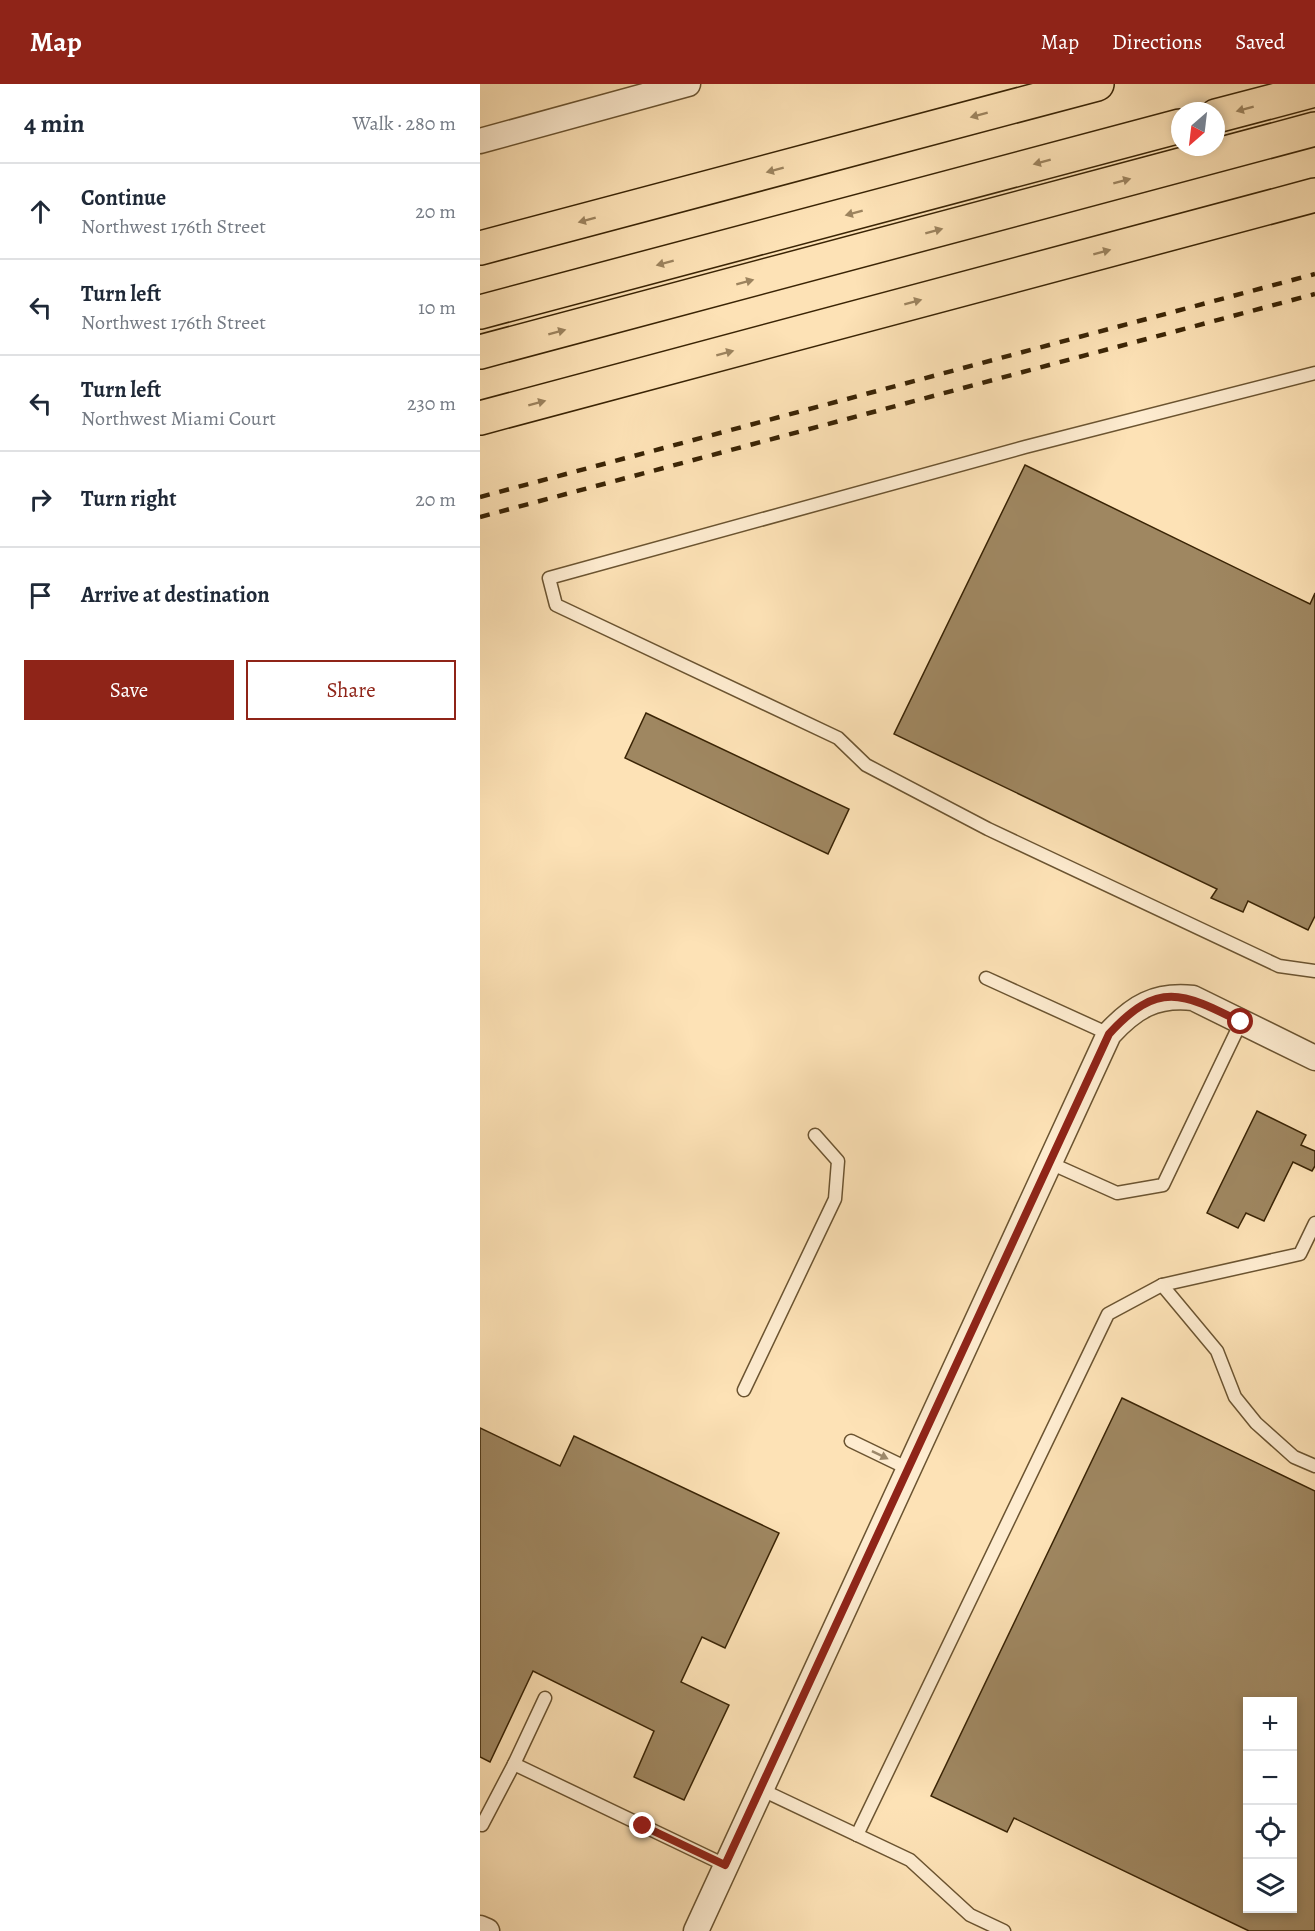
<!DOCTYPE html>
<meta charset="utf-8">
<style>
body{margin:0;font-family:Alegreya,serif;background:#f2f2f3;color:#1f2937}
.controls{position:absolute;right:18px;bottom:18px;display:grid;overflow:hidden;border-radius:0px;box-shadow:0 3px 9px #0003}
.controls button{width:54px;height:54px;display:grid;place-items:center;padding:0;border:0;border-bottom:2px solid #e0e1e3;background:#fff;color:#1f2937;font:30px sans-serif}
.compass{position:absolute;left:691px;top:18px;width:54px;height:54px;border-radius:50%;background:#fff;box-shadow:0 3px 9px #0003;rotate:208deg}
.stop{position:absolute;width:18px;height:18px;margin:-14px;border:4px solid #8f2418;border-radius:50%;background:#fff}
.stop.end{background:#8f2418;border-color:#fff;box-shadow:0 2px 6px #0008}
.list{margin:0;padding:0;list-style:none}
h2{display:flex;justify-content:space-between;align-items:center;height:78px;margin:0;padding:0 24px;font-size:26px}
h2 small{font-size:20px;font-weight:400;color:#747a83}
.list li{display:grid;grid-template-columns:39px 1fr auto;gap:18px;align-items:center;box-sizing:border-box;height:96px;padding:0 24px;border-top:2px solid #e0e1e3}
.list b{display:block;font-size:22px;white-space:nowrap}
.list p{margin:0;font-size:20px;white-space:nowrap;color:#747a83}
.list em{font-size:20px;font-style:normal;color:#747a83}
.actions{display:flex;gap:12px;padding:18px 24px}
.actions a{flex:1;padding:14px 0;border:2px solid #8f2418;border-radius:0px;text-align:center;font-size:21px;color:#8f2418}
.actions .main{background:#8f2418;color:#fff}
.icon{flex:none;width:33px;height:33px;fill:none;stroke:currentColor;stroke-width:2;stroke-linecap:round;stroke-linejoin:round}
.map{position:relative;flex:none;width:835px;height:1847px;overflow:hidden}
header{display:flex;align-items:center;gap:36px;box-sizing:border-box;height:84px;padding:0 30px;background:#8f2418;color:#fff}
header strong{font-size:28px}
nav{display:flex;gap:33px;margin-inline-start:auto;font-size:21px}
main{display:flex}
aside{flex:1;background:#fff}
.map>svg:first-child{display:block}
</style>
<header>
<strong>Map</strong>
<nav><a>Map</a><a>Directions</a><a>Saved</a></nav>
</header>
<main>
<aside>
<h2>4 min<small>Walk · 280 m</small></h2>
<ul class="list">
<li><svg class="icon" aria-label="ahead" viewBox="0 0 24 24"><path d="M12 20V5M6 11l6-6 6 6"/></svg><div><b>Continue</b><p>Northwest 176th Street</p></div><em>20 m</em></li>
<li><svg class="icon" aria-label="left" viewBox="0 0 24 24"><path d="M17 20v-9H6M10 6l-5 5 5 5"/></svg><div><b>Turn left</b><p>Northwest 176th Street</p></div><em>10 m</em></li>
<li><svg class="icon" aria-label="left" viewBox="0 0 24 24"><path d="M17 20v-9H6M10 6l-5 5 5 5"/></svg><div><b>Turn left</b><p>Northwest Miami Court</p></div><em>230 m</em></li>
<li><svg class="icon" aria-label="right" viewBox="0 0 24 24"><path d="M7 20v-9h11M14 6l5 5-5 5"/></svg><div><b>Turn right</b></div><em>20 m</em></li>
<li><svg class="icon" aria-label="arrive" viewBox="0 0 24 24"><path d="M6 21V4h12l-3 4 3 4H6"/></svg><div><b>Arrive at destination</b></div></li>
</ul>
<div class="actions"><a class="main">Save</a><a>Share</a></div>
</aside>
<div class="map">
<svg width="835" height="1847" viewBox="0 0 835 1847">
<rect width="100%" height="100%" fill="#fde2b6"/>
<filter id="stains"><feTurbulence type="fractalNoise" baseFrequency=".00333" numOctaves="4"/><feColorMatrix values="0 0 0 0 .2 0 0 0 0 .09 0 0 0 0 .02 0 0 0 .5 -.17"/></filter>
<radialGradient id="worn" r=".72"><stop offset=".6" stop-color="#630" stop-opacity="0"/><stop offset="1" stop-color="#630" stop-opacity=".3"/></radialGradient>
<!-- building -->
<g fill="#9f8761" stroke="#3a2405" stroke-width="1.5" fill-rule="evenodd">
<polygon points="545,381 830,520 835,509 835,832 828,846 768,817 763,828 731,814 737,805 414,650"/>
<polygon points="166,629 369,725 348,770 145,674"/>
<polygon points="777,1027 826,1051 821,1061 835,1067 835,1082 832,1087 813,1078 784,1137 766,1129 758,1144 727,1129"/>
<path d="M642,1314L835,1407V1847H769L534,1734L527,1748L451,1712ZM768,1618H812V1824H768Z"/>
<polygon points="0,1344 80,1382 94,1352 299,1449 245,1564 222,1553 201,1598 249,1621 204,1716 154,1693 174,1647 53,1587 10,1678 0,1673"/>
</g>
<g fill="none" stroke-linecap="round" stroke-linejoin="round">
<defs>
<g id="service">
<polyline points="835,289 545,363 69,494 76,521 358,654 386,681 508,745 799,882 835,887"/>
<polyline points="506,894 629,950"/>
<polyline points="570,1079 637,1109 683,1101 761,938"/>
<polyline points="682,1201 737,1267 755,1313 776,1339 814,1373 835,1382"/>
<polyline points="264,1306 355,1115 358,1077 335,1051"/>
<polyline points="371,1357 429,1385"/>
<polyline points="65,1614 34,1680 245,1781"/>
<polyline points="280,1705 430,1776 490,1831 524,1847"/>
<polyline points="0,1740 2,1741 34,1680"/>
<polyline points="377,1751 628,1230 682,1201 820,1170 835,1139"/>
</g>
<g id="minor">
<polyline points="0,57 208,0"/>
<polyline points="0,1844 7,1847"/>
<path d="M216,1847L629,950C654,923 675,910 713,914L835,974"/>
</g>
<g id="motorway">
<polyline points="736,32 835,6"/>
<polyline points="0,164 617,0"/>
<polyline points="0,228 700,42"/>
<polyline points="0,268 835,45"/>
<polyline points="0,334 835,111"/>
</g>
</defs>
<!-- service casing -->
<use href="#service" stroke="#6b5431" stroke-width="15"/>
<!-- minor casing -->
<use href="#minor" stroke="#6b5431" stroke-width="27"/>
<!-- motorway casing -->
<use href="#motorway" stroke="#3a2405" stroke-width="36"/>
<!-- service -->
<use href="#service" stroke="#feecd0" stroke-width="12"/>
<!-- minor -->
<use href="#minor" stroke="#feecd0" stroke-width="24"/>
<!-- motorway -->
<use href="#motorway" stroke="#fde2b6" stroke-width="33"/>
<!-- rail -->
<g stroke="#3a2405" stroke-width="4.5" stroke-dasharray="10 10" stroke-linecap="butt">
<polyline points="0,413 835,190"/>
<polyline points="0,433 835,210"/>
</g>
</g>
<!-- one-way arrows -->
<defs><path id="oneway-solid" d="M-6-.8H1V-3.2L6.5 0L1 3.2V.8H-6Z" transform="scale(1.5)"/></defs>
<g fill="#9c835e">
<use href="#oneway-solid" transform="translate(765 25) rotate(165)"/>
<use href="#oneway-solid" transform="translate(499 31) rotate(165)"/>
<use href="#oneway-solid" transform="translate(562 78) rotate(165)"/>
<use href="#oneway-solid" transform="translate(295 86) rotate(165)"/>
<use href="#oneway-solid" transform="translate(642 97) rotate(-15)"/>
<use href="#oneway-solid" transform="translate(374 129) rotate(165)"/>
<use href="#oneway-solid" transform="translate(107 136) rotate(165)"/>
<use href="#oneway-solid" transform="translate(454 147) rotate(-15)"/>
<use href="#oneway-solid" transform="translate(622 168) rotate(-15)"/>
<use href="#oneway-solid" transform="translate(185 179) rotate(165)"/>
<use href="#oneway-solid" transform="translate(265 198) rotate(-15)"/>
<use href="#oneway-solid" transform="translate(433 218) rotate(-15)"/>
<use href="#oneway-solid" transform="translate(77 248) rotate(-15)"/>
<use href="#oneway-solid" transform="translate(245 269) rotate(-15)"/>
<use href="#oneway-solid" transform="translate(57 319) rotate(-15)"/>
</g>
<use fill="#9c886a" href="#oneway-solid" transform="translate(400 1371) rotate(26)"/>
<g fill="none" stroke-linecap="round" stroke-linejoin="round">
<!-- route -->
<path stroke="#8f2418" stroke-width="8" d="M163,1742L245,1781L629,950C678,896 703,909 761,938"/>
</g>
<rect width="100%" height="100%" filter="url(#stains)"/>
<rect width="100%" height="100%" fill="url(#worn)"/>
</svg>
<div class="controls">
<button>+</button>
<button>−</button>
<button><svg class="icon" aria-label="locate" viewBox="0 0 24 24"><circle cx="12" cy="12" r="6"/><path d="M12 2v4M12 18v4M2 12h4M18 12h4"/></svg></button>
<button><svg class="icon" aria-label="layers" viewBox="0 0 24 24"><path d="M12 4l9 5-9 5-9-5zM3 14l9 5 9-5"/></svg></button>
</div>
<svg class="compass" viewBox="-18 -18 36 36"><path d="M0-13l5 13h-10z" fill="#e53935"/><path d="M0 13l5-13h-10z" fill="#747a83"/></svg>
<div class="stop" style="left:761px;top:938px"></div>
<div class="stop end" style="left:163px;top:1742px"></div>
</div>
</main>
